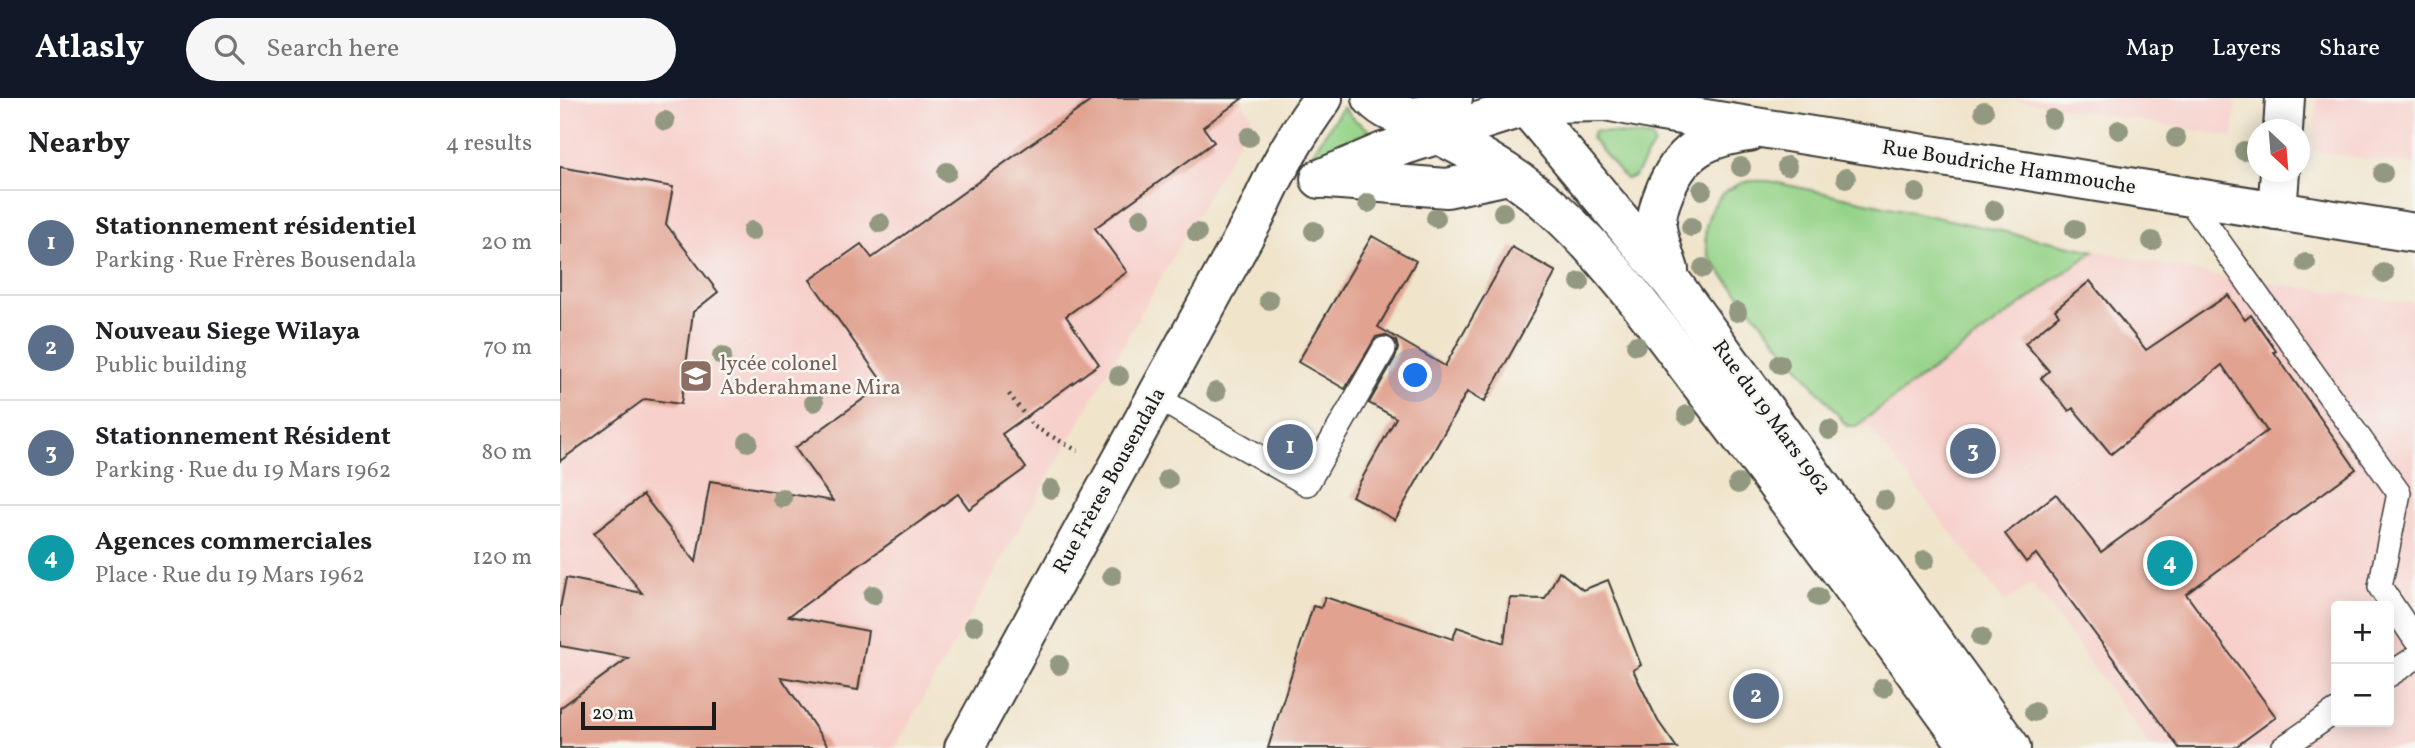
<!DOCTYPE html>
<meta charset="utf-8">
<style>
body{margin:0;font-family:Vollkorn,serif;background:#f6f6f6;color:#202124}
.controls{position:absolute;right:21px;bottom:21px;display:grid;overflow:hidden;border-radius:7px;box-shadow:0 4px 18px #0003}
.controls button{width:63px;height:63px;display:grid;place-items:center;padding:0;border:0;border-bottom:2px solid #e0e0e0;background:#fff;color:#202124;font:35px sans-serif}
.compass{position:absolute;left:1687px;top:21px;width:63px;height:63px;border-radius:50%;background:#fff;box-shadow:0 4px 18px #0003;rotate:154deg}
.scale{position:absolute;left:21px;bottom:18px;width:135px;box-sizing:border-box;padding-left:7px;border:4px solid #1c1c1c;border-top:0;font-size:19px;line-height:24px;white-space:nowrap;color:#1c1c1c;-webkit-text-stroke:5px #f6f6f2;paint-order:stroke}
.you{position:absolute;left:856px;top:278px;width:24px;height:24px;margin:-18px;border:5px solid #fff;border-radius:50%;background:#1a73e8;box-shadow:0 0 0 10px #1a73e833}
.badge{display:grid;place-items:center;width:46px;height:46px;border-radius:50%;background:#111827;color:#fff;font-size:23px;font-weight:700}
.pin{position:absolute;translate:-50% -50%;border:4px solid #fff;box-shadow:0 2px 7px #0006}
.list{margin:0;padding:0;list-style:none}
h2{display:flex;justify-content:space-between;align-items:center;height:91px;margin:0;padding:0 28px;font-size:30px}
h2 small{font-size:23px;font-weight:400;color:#757577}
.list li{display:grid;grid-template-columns:46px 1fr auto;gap:21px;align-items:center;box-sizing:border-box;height:105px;padding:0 28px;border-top:2px solid #e0e0e0}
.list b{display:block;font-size:26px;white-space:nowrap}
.list p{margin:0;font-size:23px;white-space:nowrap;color:#757577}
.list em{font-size:23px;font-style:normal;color:#757577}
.icon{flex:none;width:38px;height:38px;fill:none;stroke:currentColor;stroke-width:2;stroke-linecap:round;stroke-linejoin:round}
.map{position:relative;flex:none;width:1855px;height:650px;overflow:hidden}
header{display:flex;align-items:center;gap:42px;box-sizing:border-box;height:98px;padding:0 35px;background:#111827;color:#fff}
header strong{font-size:33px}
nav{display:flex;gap:38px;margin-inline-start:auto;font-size:24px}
.search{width:490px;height:63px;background:#f6f6f6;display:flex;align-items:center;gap:18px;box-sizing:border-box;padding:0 24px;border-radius:38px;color:#757577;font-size:26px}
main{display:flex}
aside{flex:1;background:#fff}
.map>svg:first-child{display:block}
</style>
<header>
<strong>Atlasly</strong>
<div class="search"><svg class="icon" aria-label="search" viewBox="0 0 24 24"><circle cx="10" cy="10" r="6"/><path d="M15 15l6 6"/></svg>Search here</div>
<nav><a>Map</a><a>Layers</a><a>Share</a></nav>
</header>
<main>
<aside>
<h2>Nearby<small>4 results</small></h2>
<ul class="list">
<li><span class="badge" style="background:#5c6f8a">1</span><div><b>Stationnement résidentiel</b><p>Parking · Rue Frères Bousendala</p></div><em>20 m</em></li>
<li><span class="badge" style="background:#5c6f8a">2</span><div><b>Nouveau Siege Wilaya</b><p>Public building</p></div><em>70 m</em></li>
<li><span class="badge" style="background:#5c6f8a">3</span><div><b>Stationnement Résident</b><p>Parking · Rue du 19 Mars 1962</p></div><em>80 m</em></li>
<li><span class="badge" style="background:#0f9aa8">4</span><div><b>Agences commerciales</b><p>Place · Rue du 19 Mars 1962</p></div><em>120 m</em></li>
</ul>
</aside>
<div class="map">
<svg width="1855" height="650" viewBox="0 0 1855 650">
<rect width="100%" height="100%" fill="#f6f6f2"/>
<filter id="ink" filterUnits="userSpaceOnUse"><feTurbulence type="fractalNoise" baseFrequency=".0143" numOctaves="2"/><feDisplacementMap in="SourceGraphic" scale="14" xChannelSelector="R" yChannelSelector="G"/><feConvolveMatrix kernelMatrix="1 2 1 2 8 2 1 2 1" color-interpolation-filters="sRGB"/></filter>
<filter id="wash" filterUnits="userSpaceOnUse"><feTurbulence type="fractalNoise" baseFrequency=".00686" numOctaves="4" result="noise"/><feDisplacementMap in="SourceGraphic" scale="28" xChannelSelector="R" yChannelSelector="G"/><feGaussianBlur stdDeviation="1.57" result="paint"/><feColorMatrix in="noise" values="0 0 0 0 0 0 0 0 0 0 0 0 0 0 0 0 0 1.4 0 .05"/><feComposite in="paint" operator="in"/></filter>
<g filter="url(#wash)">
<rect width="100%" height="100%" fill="#f0e4cb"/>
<!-- built -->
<g fill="#f7d0cb" fill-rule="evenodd">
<polygon points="0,0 681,0 692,19 335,650 0,650"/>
<polygon points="1449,0 1676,0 1673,39"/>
<polygon points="1757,0 1855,0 1855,67 1753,53"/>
<path d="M1209,83L1652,177L1855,205V650H1592L1472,485L1445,504L1309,329L1287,328L1149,160L1144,145L1145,130L1157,102L1168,93L1186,84ZM1776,508H1829V624H1776Z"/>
</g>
<!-- green -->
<g fill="#95d388" stroke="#587852" stroke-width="2">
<polygon points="783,9 795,22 811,33 748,61"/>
<polygon points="1034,33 1092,40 1094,46 1075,78 1066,81 1031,40"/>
<path d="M1209,83L1534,153L1296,328H1287L1149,160C1139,129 1151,93 1186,84C1193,82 1202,83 1209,83Z"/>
</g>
<g id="blocks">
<!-- building -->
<g fill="#e1a290">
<polygon points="535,0 683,0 643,29 654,44 535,130 567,174 506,218 539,266 442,336 466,370 409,411 398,396 229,518 308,533 298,592 221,579 269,650 0,650 0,610 68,560 0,548 0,510 6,480 82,495 34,435 83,397 136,464 150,383 273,403 235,350 324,286 250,182 301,146 312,160"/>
<polygon points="0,69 113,89 106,126 158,194 133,214 121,306 85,301 0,363"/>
<polygon points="812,138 856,163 818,229 885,268 952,149 996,174 924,304 907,294 835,422 792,398 836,320 809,305 836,258 838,250 836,243 825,237 816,239 785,291 738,264"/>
<polygon points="1530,183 1586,252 1668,197 1685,222 1691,217 1716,253 1714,254 1796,371 1626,496 1716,619 1674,650 1619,650 1476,456 1466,464 1445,436 1496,396 1541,454 1707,333 1662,267 1551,356 1513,310 1509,313 1481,280 1489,273 1465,245 1499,217 1495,212"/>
<polygon points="999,473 1023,492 1048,482 1081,567 1073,572 1098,623 1117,650 708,650 753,508 761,510 765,499 893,541 897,529 944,545 950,500 985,501"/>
</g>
</g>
</g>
<g filter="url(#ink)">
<use href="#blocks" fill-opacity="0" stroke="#3c3a36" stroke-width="2"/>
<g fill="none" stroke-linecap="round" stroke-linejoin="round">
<defs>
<g id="lane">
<polyline points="1627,99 1839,395 1820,489 1855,541"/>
<polyline points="596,299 747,386 824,251"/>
<polyline points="1829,577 1855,560"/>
<polyline points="1723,650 1776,613"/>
</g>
<g id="street">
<path d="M812,0C837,25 867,24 893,0"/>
<polyline points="959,0 1112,184 1451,650"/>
<polyline points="1031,0 1096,13 1855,135"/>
<path d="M839,17C894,44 951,71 996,113C1057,169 1105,240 1155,305C1242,419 1326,534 1410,650"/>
<polyline points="1723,32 1725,0"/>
<polyline points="760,81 823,54 967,8 986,5 1044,4"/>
<polyline points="768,81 887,90 949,77"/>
<polyline points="1717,113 1720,74"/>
<path d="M1109,172C1105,159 1099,144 1097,130C1096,119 1099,108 1103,98C1119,54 1143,40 1189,34"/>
<path d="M404,650L697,115C715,73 736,37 763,0"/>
</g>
</defs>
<!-- lane casing -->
<use href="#lane" stroke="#3c3a36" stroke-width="26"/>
<!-- street casing -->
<use href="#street" stroke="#3c3a36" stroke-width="42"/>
<!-- path -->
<polyline stroke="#3c3a36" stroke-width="4.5" stroke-dasharray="2 5" stroke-linecap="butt" points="449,296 473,328 518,353"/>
<!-- lane -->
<use href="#lane" stroke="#fff" stroke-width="23"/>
<!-- street -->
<use href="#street" stroke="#fff" stroke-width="38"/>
</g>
<!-- trees -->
<g fill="#929980">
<circle cx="1424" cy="13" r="10"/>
<circle cx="1492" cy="21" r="10"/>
<circle cx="105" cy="23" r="10"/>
<circle cx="1559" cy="32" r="10"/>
<circle cx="689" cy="39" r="10"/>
<circle cx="1616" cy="40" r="10"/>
<circle cx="1684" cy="53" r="10"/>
<circle cx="1227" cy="68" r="10"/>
<circle cx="1181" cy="69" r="10"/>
<circle cx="387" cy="74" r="10"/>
<circle cx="1823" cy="75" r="10"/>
<circle cx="1286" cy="80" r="10"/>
<circle cx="1142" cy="92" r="10"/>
<circle cx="1356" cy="95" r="10"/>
<circle cx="808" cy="105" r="10"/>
<circle cx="1434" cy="112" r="10"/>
<circle cx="943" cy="114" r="10"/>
<circle cx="581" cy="120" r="10"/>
<circle cx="876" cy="120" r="10"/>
<circle cx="320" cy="125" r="10"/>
<circle cx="1131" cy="129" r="10"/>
<circle cx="1515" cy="131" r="10"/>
<circle cx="192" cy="133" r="10"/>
<circle cx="754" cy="133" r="10"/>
<circle cx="637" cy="135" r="10"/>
<circle cx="1592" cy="143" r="10"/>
<circle cx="1746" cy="165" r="10"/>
<circle cx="1143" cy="170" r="10"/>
<circle cx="1824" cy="175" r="10"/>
<circle cx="1020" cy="184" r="10"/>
<circle cx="709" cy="202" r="10"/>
<circle cx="1177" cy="214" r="10"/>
<circle cx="1076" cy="247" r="10"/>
<circle cx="162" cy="258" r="10"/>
<circle cx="1220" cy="266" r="10"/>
<circle cx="559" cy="278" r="10"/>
<circle cx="656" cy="294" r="10"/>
<circle cx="254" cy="304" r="10"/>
<circle cx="1127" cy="317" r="10"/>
<circle cx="1269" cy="332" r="10"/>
<circle cx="188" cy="344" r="10"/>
<circle cx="608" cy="381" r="10"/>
<circle cx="1178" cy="386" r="10"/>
<circle cx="491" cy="391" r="10"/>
<circle cx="222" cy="400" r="10"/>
<circle cx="1324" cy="402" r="10"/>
<circle cx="1365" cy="462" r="10"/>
<circle cx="552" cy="478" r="10"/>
<circle cx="313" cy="497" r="10"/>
<circle cx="1258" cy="499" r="10"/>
<circle cx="414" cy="528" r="10"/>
<circle cx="1421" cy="539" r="10"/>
<circle cx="499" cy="567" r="10"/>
<circle cx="1323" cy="590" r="10"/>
<circle cx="1474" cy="614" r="10"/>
</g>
</g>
<!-- icons -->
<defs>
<symbol id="university-square" viewBox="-11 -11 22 22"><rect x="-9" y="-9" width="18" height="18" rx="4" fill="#8d6e63" stroke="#f6f6f2"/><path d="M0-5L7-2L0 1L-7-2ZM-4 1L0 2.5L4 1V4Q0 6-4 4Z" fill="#fff"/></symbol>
</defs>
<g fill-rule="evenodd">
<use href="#university-square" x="117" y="259" width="38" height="38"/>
</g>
<g text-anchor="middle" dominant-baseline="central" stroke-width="5" stroke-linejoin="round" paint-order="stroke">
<!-- street labels -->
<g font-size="21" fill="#1c1c1c" stroke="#f6f6f2">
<text transform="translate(1449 70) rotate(9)">Rue Boudriche Hammouche</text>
<text transform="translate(1211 320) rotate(54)">Rue du 19 Mars 1962</text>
<text transform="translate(550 383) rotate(-61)">Rue Frères Bousendala</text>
</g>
<!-- education labels -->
<g font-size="21" fill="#785e54" stroke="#f6f6f2" text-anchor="start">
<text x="160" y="266">lycée colonel<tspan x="160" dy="24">Abderahmane Mira</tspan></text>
</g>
</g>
</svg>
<div class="controls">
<button>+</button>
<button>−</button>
</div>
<svg class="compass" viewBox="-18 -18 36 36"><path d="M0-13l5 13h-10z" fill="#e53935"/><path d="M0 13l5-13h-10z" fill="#757577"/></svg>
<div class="scale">20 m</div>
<div class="you"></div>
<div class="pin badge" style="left:730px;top:349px;background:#5c6f8a">1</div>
<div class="pin badge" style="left:1196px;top:598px;background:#5c6f8a">2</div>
<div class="pin badge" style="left:1413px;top:353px;background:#5c6f8a">3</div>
<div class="pin badge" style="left:1610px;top:465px;background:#0f9aa8">4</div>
</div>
</main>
